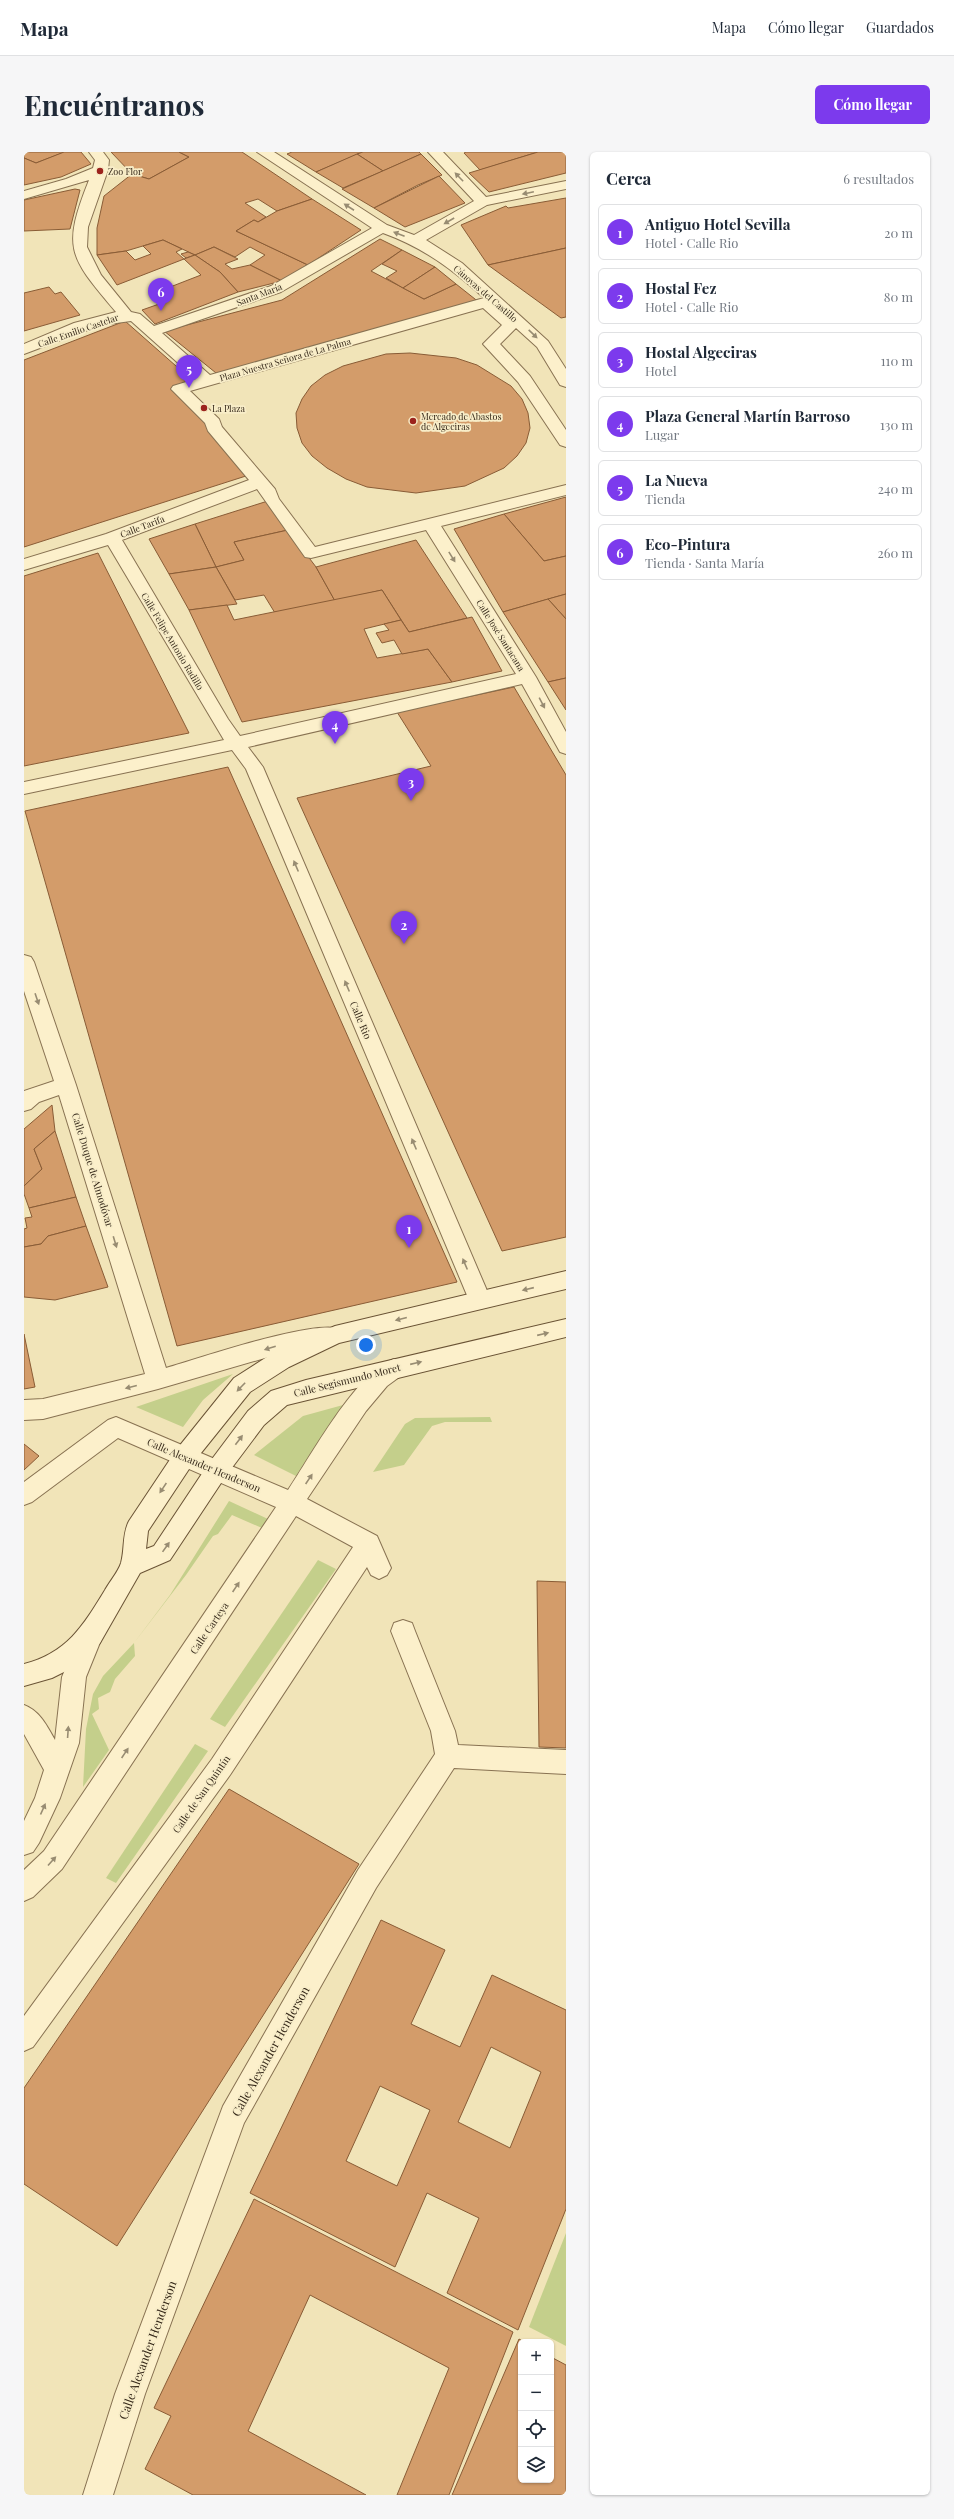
<!DOCTYPE html>
<html lang="es">
<meta charset="utf-8">
<style>
body{margin:0;font-family:"Playfair Display",serif;background:#f6f6f7;color:#1f2937}
.controls{position:absolute;right:12px;bottom:12px;display:grid;overflow:hidden;border-radius:6px;box-shadow:0 1px 3px #0004}
.controls button{width:36px;height:36px;display:grid;place-items:center;padding:0;border:0;border-bottom:1px solid #e0e1e3;background:#fff;color:#1f2937;font:20px sans-serif}
.you{position:absolute;left:342px;top:1193px;width:14px;height:14px;margin:-10px;border:3px solid #fff;border-radius:50%;background:#1a73e8;box-shadow:0 0 0 6px #1a73e833}
.badge{display:grid;place-items:center;width:26px;height:26px;border-radius:50%;background:#7c3aed;color:#fff;font-size:13px;font-weight:700}
.pin{position:absolute;translate:-50% -33px;filter:drop-shadow(0 1px 2px #0008)}
.pin::after{content:'';position:absolute;top:21px;width:14px;height:12px;background:inherit;clip-path:polygon(0 0,100% 0,50% 100%)}
.list{margin:0;padding:0;list-style:none}
h2{display:flex;justify-content:space-between;align-items:center;height:52px;margin:0;padding:0 16px;font-size:17px}
h2 small{font-size:13px;font-weight:400;color:#747a83}
.list li{display:grid;grid-template-columns:26px 1fr auto;gap:12px;align-items:center;box-sizing:border-box;height:56px;margin:0 8px 8px;padding:0 8px;border:1px solid #e0e1e3;border-radius:6px}
.list b{display:block;font-size:15px;white-space:nowrap}
.list p{margin:0;font-size:13px;white-space:nowrap;color:#747a83}
.list em{font-size:13px;font-style:normal;color:#747a83}
.icon{flex:none;width:22px;height:22px;fill:none;stroke:currentColor;stroke-width:2;stroke-linecap:round;stroke-linejoin:round}
.map{position:relative;flex:none;width:542px;height:2343px;overflow:hidden;border-radius:6px}
header{display:flex;align-items:center;gap:24px;box-sizing:border-box;height:56px;padding:0 20px;background:#fff;border-bottom:1px solid #e0e1e3}
header strong{font-size:19px}
nav{display:flex;gap:22px;margin-inline-start:auto;font-size:14px}
.intro{display:flex;align-items:center;justify-content:space-between;box-sizing:border-box;height:96px;padding:0 24px}
h1{margin:0;font-size:28px}
.button{padding:10px 18px;border-radius:6px;background:#7c3aed;color:#fff;font-size:14px;font-weight:700}
main{display:flex;gap:24px;padding:0 24px}
aside{flex:1;background:#fff;border-radius:6px;box-shadow:0 1px 3px #0004}
.map>svg:first-child{display:block}
</style>
<header>
<strong>Mapa</strong>
<nav><a>Mapa</a><a>Cómo llegar</a><a>Guardados</a></nav>
</header>
<div class="intro"><h1>Encuéntranos</h1><a class="button">Cómo llegar</a></div>
<main>
<div class="map">
<svg width="542" height="2343" viewBox="0 0 542 2343">
<rect width="100%" height="100%" fill="#f1e4b8"/>
<!-- green -->
<g fill="#c4cf8b">
<polygon points="209,1222 179,1248 159,1275 112,1255"/>
<polygon points="319,1253 272,1324 230,1303 279,1264"/>
<polygon points="466,1265 468,1270 421,1270 408,1274 380,1313 349,1320 381,1272 391,1266"/>
<polygon points="205,1349 244,1367 238,1376 208,1363 194,1382 189,1384 162,1423 110,1491 111,1504 91,1527 86,1540 74,1546 75,1557 68,1562 85,1598 59,1635 62,1577 69,1542 79,1524 110,1491 146,1443"/>
<polygon points="294,1408 312,1417 201,1575 186,1567"/>
<polygon points="171,1592 184,1599 92,1731 82,1726"/>
<polygon points="542,2081 542,2194 505,2175"/>
</g>
<!-- building -->
<g fill="#d39c6a" stroke="#895c36" fill-rule="evenodd">
<polygon points="0,0 41,0 12,11 0,6"/>
<polygon points="40,0 57,0 67,12 37,25 0,33 0,6 12,11"/>
<polygon points="87,0 155,0 165,5 125,27 108,22"/>
<polygon points="155,0 218,0 288,47 253,59 234,47 221,51 242,65 234,70 230,68 212,79 284,113 258,129 226,113 241,103 226,95 211,105 190,95 171,103 139,88 102,99 73,103 73,76 80,44 108,22 125,27 165,5"/>
<polygon points="268,0 339,0 292,20 263,2"/>
<polygon points="339,0 395,0 397,2 359,19 333,2"/>
<polygon points="442,0 514,0 456,18 440,1"/>
<polygon points="514,0 542,0 542,21 465,40 445,21"/>
<polygon points="333,2 359,19 319,36 292,20"/>
<polygon points="397,2 418,23 394,33 350,56 318,37"/>
<polygon points="415,24 441,51 381,75 350,56"/>
<polygon points="51,37 56,38 46,77 0,79 0,48"/>
<polygon points="542,46 542,96 464,113 437,73 482,54 484,56"/>
<polygon points="288,47 337,78 284,113 212,79 230,68 234,70 253,59"/>
<polygon points="356,87 378,98 347,119 400,147 432,132 456,151 197,225 140,179 258,148"/>
<polygon points="139,88 158,97 152,100 160,107 93,133 73,103 102,99 111,108 127,102 119,94"/>
<polygon points="190,95 214,107 201,112 208,117 226,113 258,129 214,140 196,120 171,103"/>
<polygon points="542,96 542,165 537,166 464,113"/>
<polygon points="378,98 411,115 379,136 362,126 373,119 358,112"/>
<polygon points="164,100 171,103 162,106 157,102"/>
<polygon points="171,103 196,120 214,140 131,172 118,158 138,151 133,145 145,140 141,137 177,123 160,107"/>
<polygon points="411,115 432,132 400,147 379,136"/>
<polygon points="25,135 31,142 37,140 56,163 0,179 0,141"/>
<polygon points="101,169 169,229 147,237 185,271 182,274 225,323 0,395 0,208"/>
<polygon points="386,201 432,206 453,213 487,234 498,247 504,261 506,276 502,291 493,304 480,316 441,334 392,341 343,335 322,327 303,316 288,304 278,291 273,276 272,261 278,247 287,234 301,223 319,214 362,202"/>
<polygon points="542,345 542,404 520,409 480,362"/>
<polygon points="247,348 264,378 210,390 220,408 192,415 171,372"/>
<polygon points="480,362 520,409 542,404 542,442 479,460 430,377"/>
<polygon points="171,372 192,415 145,422 125,387"/>
<polygon points="264,378 292,415 311,449 251,461 240,443 211,448 192,415 220,408 210,390"/>
<polygon points="392,388 443,466 385,480 358,438 311,449 292,415"/>
<polygon points="74,401 165,581 0,614 0,424"/>
<polygon points="192,415 213,452 165,458 145,422"/>
<polygon points="358,438 377,468 340,477 353,506 404,497 428,530 218,570 165,458 203,453 210,468"/>
<polygon points="542,442 542,467 524,447"/>
<polygon points="524,447 542,467 542,526 524,530 479,460"/>
<polygon points="448,465 478,519 428,530 404,497 378,502 370,488 358,491 352,481 365,478 360,472 377,468 385,480"/>
<polygon points="542,526 542,558 524,530"/>
<polygon points="490,535 542,623 542,1085 478,1099 273,646 407,614 373,560"/>
<polygon points="204,615 433,1130 153,1194 1,659"/>
<polygon points="28,953 31,979 10,997 18,1017 0,1034 0,977"/>
<polygon points="31,979 52,1045 5,1056 0,1042 0,1034 18,1017 10,997"/>
<polygon points="52,1045 62,1074 24,1084 17,1092 0,1095 0,1077 3,1076 1,1066 8,1065 5,1056"/>
<polygon points="62,1074 84,1135 31,1148 0,1145 0,1095 17,1092 24,1084"/>
<polygon points="0,1182 11,1235 0,1237"/>
<polygon points="0,1292 15,1304 0,1318"/>
<polygon points="513,1429 542,1430 542,1596 515,1595"/>
<polygon points="205,1637 335,1712 93,2094 0,2032 0,1936"/>
<path d="M357,1768L421,1798L387,1872L436,1895L468,1823L542,1858V2057L494,2178L423,2141L455,2066L403,2041L371,2115L226,2041ZM467,1895L517,1920L486,1996L434,1970ZM356,1934L406,1958L373,2034L322,2009Z"/>
<polygon points="230,2047 489,2180 425,2343 373,2343 425,2216 286,2143 224,2279 342,2343 169,2343 121,2317 147,2264 130,2256"/>
<polygon points="495,2187 500,2190 497,2190 497,2328 527,2328 527,2205 542,2213 542,2343 428,2343"/>
</g>
<g fill="none" stroke-linecap="round" stroke-linejoin="round">
<defs>
<g id="street">
<path d="M65,0H79L85,8L84,18L64,75L63,95L77,123L107,160L116,162L130,174L247,134L348,76L233,0H250L363,73L390,83L450,49L404,0H419L462,45L542,29V37L463,53L402,88L438,111L524,189L542,217V235L536,233L513,195L492,176L476,192L506,224L542,278V295L536,293L494,230L459,192L478,173L459,156L166,239L195,267L198,275L251,337L255,347L291,395L542,333V343L417,374L512,525L542,580V602L536,600L498,532L224,595L239,615L467,1148L464,1154L456,1157L448,1154L445,1148L222,617L208,598L0,642V630L200,588L84,393L0,418V407L82,382L225,328L184,279L181,271L147,237L149,234L172,227L107,169L77,173L0,202V192L50,171L92,160C46,105 37,98 65,28L0,47V39L42,27L69,16L71,8ZM359,81C400,96 428,117 460,146L186,223L138,181L257,140ZM233,337L281,405L287,406L402,378L492,522L216,584L204,567L98,388Z"/>
<path d="M0,803L7,805L10,810L52,933L142,1216C174,1207 289,1167 316,1177L319,1183L316,1189L265,1199L134,1237L19,1267L0,1268V1248L19,1247L121,1222L35,943L15,950L7,957L0,959V939L30,929L0,839Z"/>
<path d="M370,1207L378,1209L381,1216L378,1223L363,1234L342,1259L283,1347L353,1384L367,1416L363,1423L355,1427L347,1423L343,1415L206,1623L9,1895L0,1899V1864L188,1607L329,1395L272,1364L38,1717L9,1745L0,1749V1718L20,1699L252,1355L94,1286L8,1350L0,1353V1330L84,1268L92,1265L264,1338C287,1304 332,1220 370,1207Z"/>
<polygon points="379,1468 388,1471 391,1479 431,1579 434,1593 542,1598 542,1622 430,1616 352,1736 220,1971 121,2242 89,2343 59,2343 91,2242 199,1954 334,1718 411,1602 407,1579 367,1479 370,1471"/>
<path d="M67,1472L76,1475L79,1483L62,1525L55,1591L36,1646L15,1691L9,1700L0,1703V1669L11,1646L20,1618L0,1582V1553C16,1559 23,1574 31,1588L38,1525L58,1475Z"/>
</g>
<path id="secondary" d="M542,1119V1137L315,1191L265,1215L226,1240L169,1311L124,1379L122,1397L130,1394L185,1311L224,1259L247,1239L282,1228L542,1167V1185L263,1253L240,1273L201,1325L146,1408L116,1421L76,1491L50,1515L28,1526L0,1534V1512C43,1501 59,1474 81,1438C86,1429 94,1420 97,1411C101,1397 98,1382 105,1369L153,1297L210,1226L249,1201L311,1174Z"/>
</defs>
<!-- street casing -->
<use href="#street" stroke="#887252" stroke-width="2"/>
<!-- secondary casing -->
<use href="#secondary" stroke="#6a5335" stroke-width="2"/>
<!-- street -->
<use href="#street" fill="#fcf0cb" fill-rule="evenodd"/>
<!-- secondary -->
<use href="#secondary" fill="#fcf0cb" fill-rule="evenodd"/>
</g>
<!-- one-way arrows -->
<defs><path id="oneway-solid" d="M-6-.8H1V-3.2L6.5 0L1 3.2V.8H-6Z"/></defs>
<g fill="#988c72">
<use href="#oneway-solid" transform="translate(435 25) rotate(-134)"/>
<use href="#oneway-solid" transform="translate(504 41) rotate(168)"/>
<use href="#oneway-solid" transform="translate(325 55) rotate(-147)"/>
<use href="#oneway-solid" transform="translate(425 69) rotate(150)"/>
<use href="#oneway-solid" transform="translate(375 82) rotate(-159)"/>
<use href="#oneway-solid" transform="translate(509 182) rotate(44)"/>
<use href="#oneway-solid" transform="translate(428 405) rotate(58)"/>
<use href="#oneway-solid" transform="translate(518 551) rotate(62)"/>
<use href="#oneway-solid" transform="translate(272 714) rotate(-113)"/>
<use href="#oneway-solid" transform="translate(323 834) rotate(-113)"/>
<use href="#oneway-solid" transform="translate(13 847) rotate(71)"/>
<use href="#oneway-solid" transform="translate(390 992) rotate(-113)"/>
<use href="#oneway-solid" transform="translate(91 1090) rotate(73)"/>
<use href="#oneway-solid" transform="translate(441 1112) rotate(-113)"/>
<use href="#oneway-solid" transform="translate(504 1137) rotate(167)"/>
<use href="#oneway-solid" transform="translate(377 1167) rotate(166)"/>
<use href="#oneway-solid" transform="translate(519 1182) rotate(-13)"/>
<use href="#oneway-solid" transform="translate(246 1196) rotate(163)"/>
<use href="#oneway-solid" transform="translate(392 1211) rotate(-13)"/>
<use href="#oneway-solid" transform="translate(107 1235) rotate(166)"/>
<use href="#oneway-solid" transform="translate(217 1235) rotate(134)"/>
<use href="#oneway-solid" transform="translate(215 1288) rotate(-53)"/>
<use href="#oneway-solid" transform="translate(285 1327) rotate(-56)"/>
<use href="#oneway-solid" transform="translate(139 1336) rotate(124)"/>
<use href="#oneway-solid" transform="translate(142 1395) rotate(-55)"/>
<use href="#oneway-solid" transform="translate(212 1435) rotate(-56)"/>
<use href="#oneway-solid" transform="translate(44 1580) rotate(-86)"/>
<use href="#oneway-solid" transform="translate(101 1601) rotate(-56)"/>
<use href="#oneway-solid" transform="translate(19 1657) rotate(-66)"/>
<use href="#oneway-solid" transform="translate(28 1709) rotate(-48)"/>
</g>
<!-- markers -->
<g fill="#9c231d" stroke="#f8edc8" stroke-width="1.5">
<circle cx="76" cy="19" r="4"/>
<circle cx="180" cy="256" r="4"/>
<circle cx="389" cy="269" r="4"/>
</g>
<g text-anchor="middle" dominant-baseline="central" stroke-width="3.5" stroke-linejoin="round" paint-order="stroke">
<!-- far-poi labels -->
<g font-size="9" fill="#352819" stroke="#f8edc8" text-anchor="start">
<text x="84" y="19">Zoo Flor</text>
<text x="188" y="256">La Plaza</text>
<text x="397" y="264">Mercado de Abastos<tspan x="397" dy="10">de Algeciras</tspan></text>
</g>
<!-- far-street labels -->
<g font-size="9" fill="#352819" stroke="#f8edc8">
<text transform="translate(462 141) rotate(41)">Cánovas del Castillo</text>
<text transform="translate(235 142) rotate(-21)">Santa María</text>
<text transform="translate(54 178) rotate(-19)">Calle Emilio Castelar</text>
<text transform="translate(261 207) rotate(-16)">Plaza Nuestra Señora de La Palma</text>
<text transform="translate(118 374) rotate(-21)">Calle Tarifa</text>
<text transform="translate(477 483) rotate(58)">Calle José Santacana</text>
<text transform="translate(149 489) rotate(59)">Calle Felipe Antonio Radillo</text>
</g>
<!-- street labels -->
<g font-size="10" fill="#352819" stroke="#f8edc8">
<text transform="translate(337 868) rotate(67)">Calle Rio</text>
<text transform="translate(69 1018) rotate(73)">Calle Duque de Almodóvar</text>
<text transform="translate(323 1228) rotate(-14)">Calle Segismundo Moret</text>
<text transform="translate(180 1313) rotate(23)">Calle Alexander Henderson</text>
<text transform="translate(185 1476) rotate(-56)">Calle Carteya</text>
<text transform="translate(177 1642) rotate(-55)">Calle de San Quintín</text>
</g>
<!-- near-street labels -->
<g font-size="12" fill="#352819" stroke="#f8edc8">
<text transform="translate(246 1899) rotate(-61)">Calle Alexander Henderson</text>
<text transform="translate(123 2198) rotate(-70)">Calle Alexander Henderson</text>
</g>
</g>
</svg>
<div class="controls">
<button>+</button>
<button>−</button>
<button><svg class="icon" aria-label="locate" viewBox="0 0 24 24"><circle cx="12" cy="12" r="6"/><path d="M12 2v4M12 18v4M2 12h4M18 12h4"/></svg></button>
<button><svg class="icon" aria-label="layers" viewBox="0 0 24 24"><path d="M12 4l9 5-9 5-9-5zM3 14l9 5 9-5"/></svg></button>
</div>
<div class="you"></div>
<div class="pin badge" style="left:385px;top:1096px">1</div>
<div class="pin badge" style="left:380px;top:792px">2</div>
<div class="pin badge" style="left:387px;top:649px">3</div>
<div class="pin badge" style="left:311px;top:592px">4</div>
<div class="pin badge" style="left:165px;top:236px">5</div>
<div class="pin badge" style="left:137px;top:159px">6</div>
</div>
<aside>
<h2>Cerca<small>6 resultados</small></h2>
<ul class="list">
<li><span class="badge">1</span><div><b>Antiguo Hotel Sevilla</b><p>Hotel · Calle Rio</p></div><em>20 m</em></li>
<li><span class="badge">2</span><div><b>Hostal Fez</b><p>Hotel · Calle Rio</p></div><em>80 m</em></li>
<li><span class="badge">3</span><div><b>Hostal Algeciras</b><p>Hotel</p></div><em>110 m</em></li>
<li><span class="badge">4</span><div><b>Plaza General Martín Barroso</b><p>Lugar</p></div><em>130 m</em></li>
<li><span class="badge">5</span><div><b>La Nueva</b><p>Tienda</p></div><em>240 m</em></li>
<li><span class="badge">6</span><div><b>Eco-Pintura</b><p>Tienda · Santa María</p></div><em>260 m</em></li>
</ul>
</aside>
</main>
